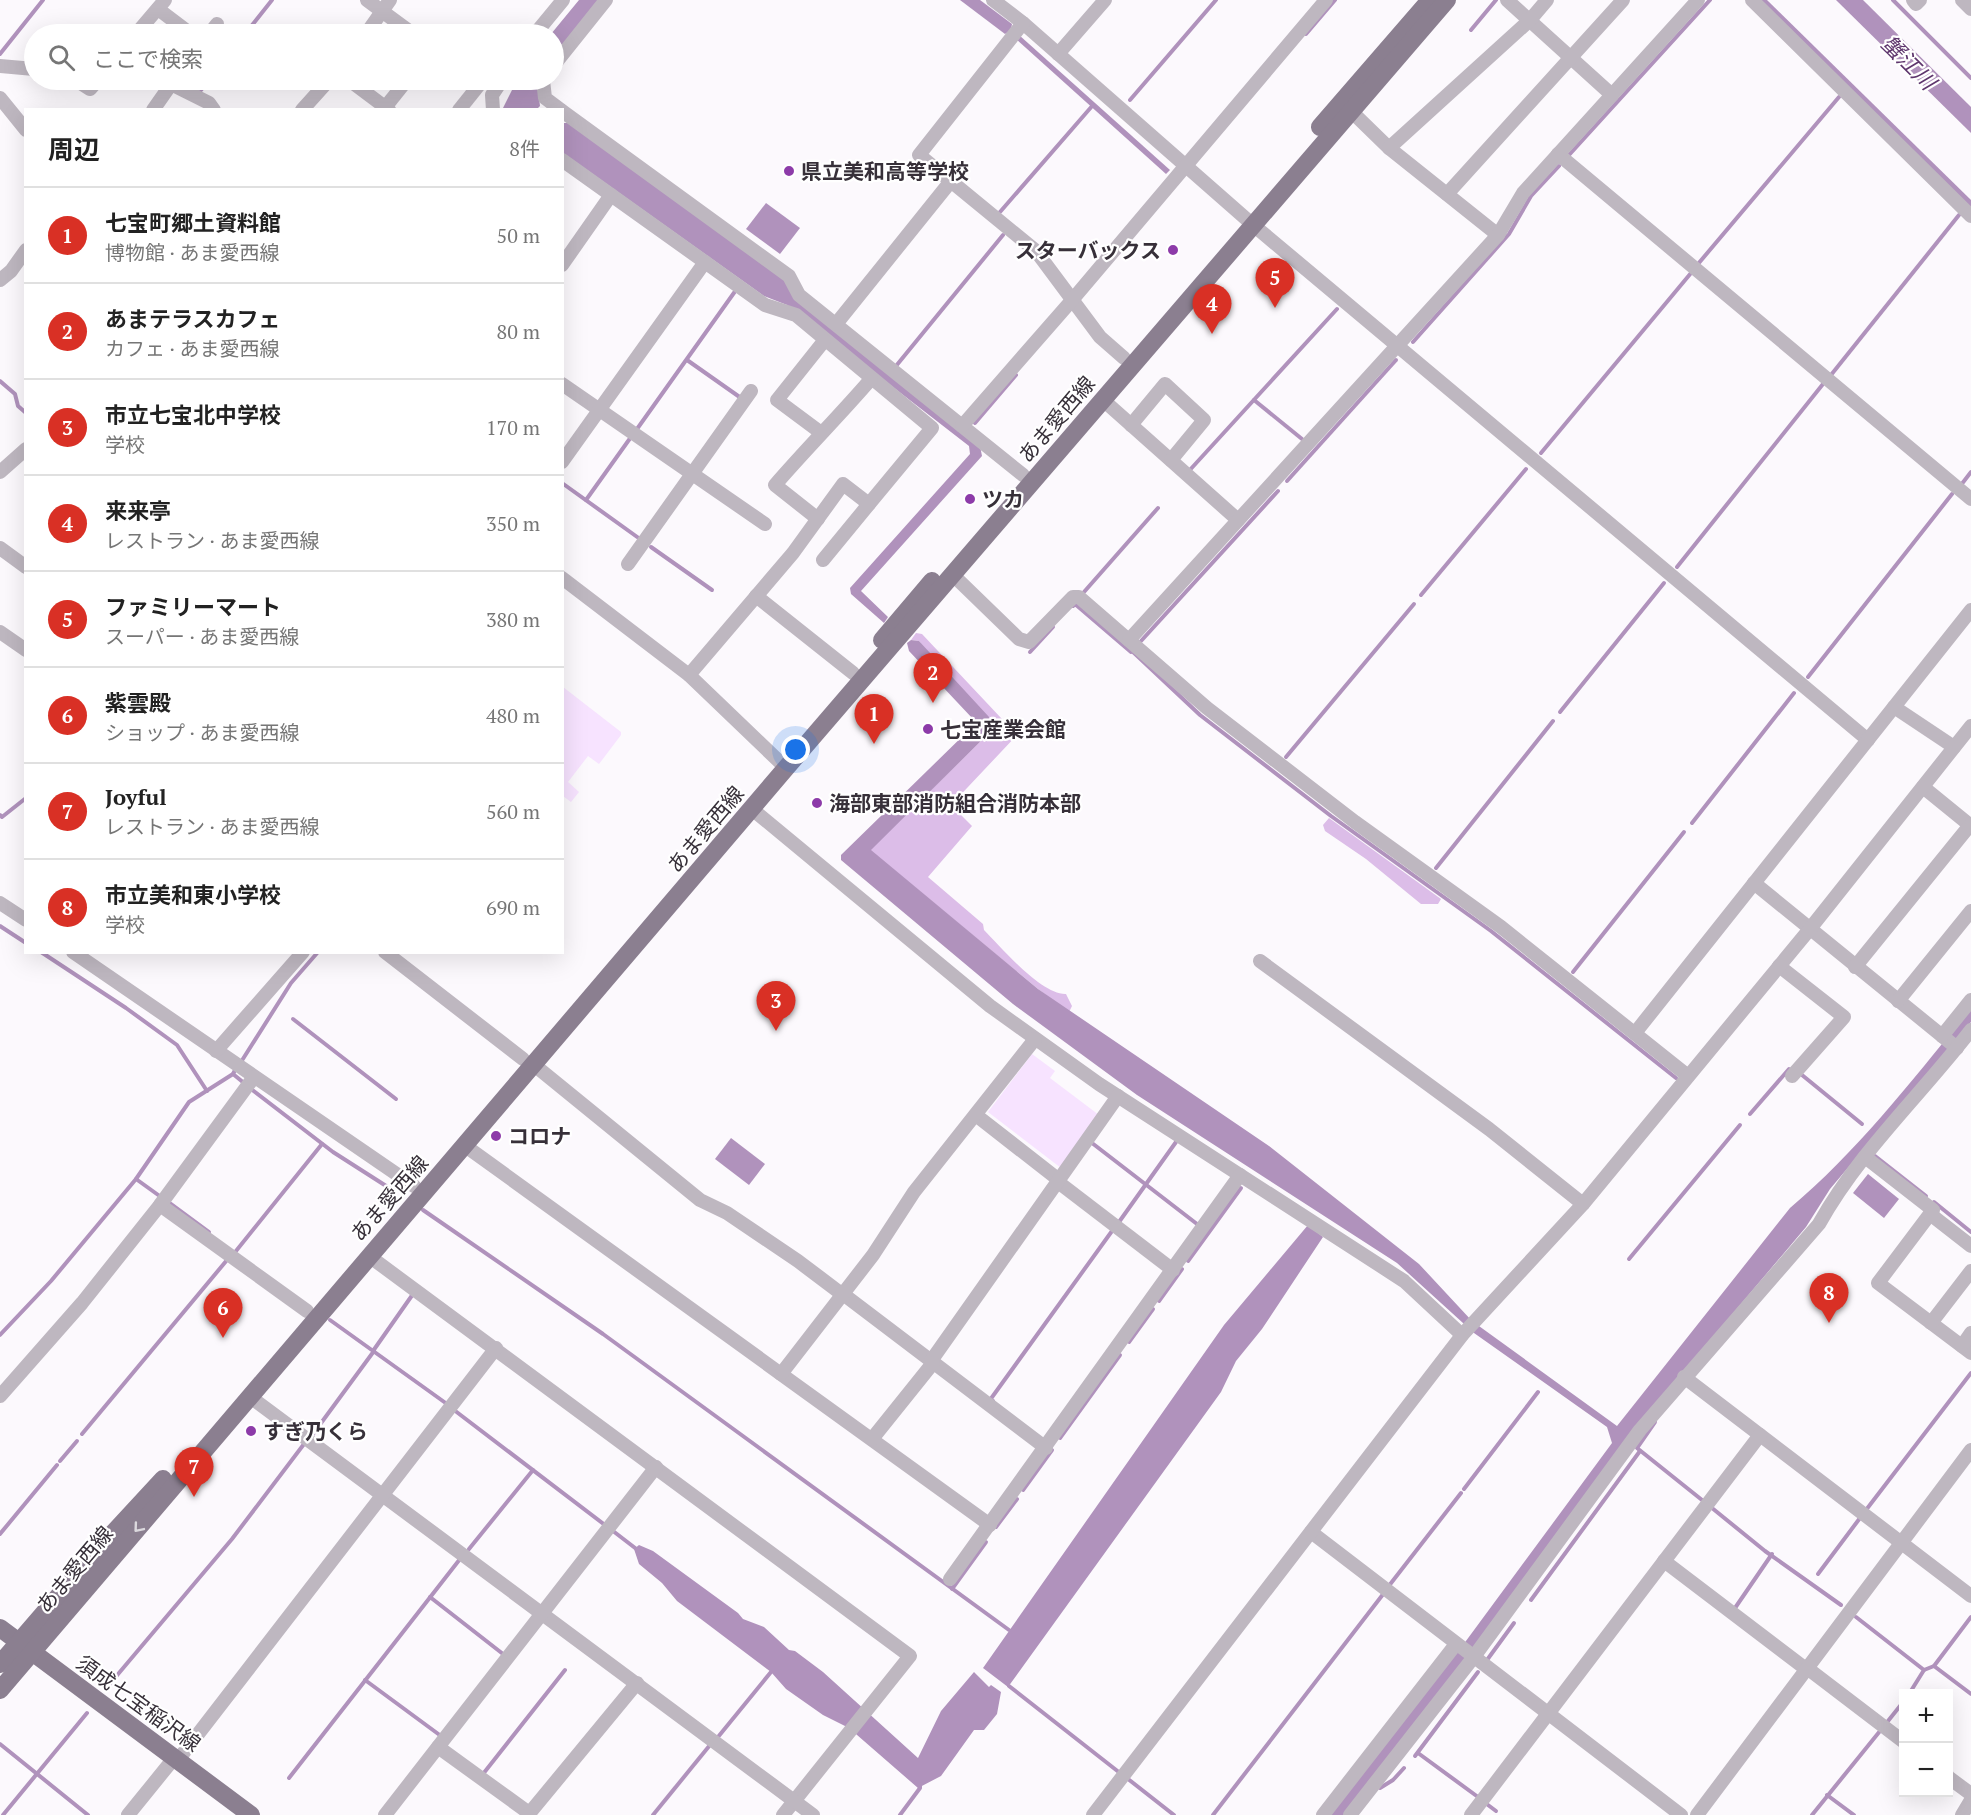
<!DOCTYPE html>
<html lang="ja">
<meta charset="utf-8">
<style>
body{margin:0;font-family:"PT Serif","Noto Sans JP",serif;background:#f6f6f6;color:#222}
.controls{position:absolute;right:18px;bottom:18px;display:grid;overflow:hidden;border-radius:0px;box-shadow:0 6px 24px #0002}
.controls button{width:54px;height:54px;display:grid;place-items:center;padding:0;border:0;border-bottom:2px solid #e0e0e0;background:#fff;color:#222;font:30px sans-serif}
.you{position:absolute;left:796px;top:750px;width:21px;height:21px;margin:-15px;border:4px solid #fff;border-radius:50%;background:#1a73e8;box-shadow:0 0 0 9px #1a73e833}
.badge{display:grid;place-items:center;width:39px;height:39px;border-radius:50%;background:#d93025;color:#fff;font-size:20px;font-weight:700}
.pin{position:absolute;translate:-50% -50px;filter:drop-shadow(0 2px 3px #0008)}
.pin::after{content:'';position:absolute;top:32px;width:21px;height:18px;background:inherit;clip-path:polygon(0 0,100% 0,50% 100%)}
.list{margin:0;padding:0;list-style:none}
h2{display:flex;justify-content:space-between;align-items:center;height:78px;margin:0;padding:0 24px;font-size:26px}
h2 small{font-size:20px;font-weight:400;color:#767676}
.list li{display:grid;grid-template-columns:39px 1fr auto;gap:18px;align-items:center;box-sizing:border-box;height:96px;padding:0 24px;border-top:2px solid #e0e0e0}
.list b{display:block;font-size:22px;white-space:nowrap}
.list p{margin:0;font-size:20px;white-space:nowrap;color:#767676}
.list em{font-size:20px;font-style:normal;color:#767676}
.icon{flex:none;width:33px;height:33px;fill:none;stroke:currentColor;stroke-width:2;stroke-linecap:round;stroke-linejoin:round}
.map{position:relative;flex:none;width:1971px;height:1815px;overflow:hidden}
.search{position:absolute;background:#fff;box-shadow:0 6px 24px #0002;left:24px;top:24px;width:540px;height:66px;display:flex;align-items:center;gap:15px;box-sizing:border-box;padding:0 21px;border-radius:33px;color:#767676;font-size:22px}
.panel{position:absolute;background:#fff;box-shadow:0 6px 24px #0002;left:24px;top:108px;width:540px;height:846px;border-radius:0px}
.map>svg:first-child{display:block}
</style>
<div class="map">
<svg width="1971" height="1815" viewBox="0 0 1971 1815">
<rect width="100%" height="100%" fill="#fcf9fd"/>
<!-- green -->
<g fill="#f7e3ff">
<polygon points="563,687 621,732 621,735 599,764 588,756 568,782 579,792 571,802 563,796"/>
<polygon points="1032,1054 1055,1071 1050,1078 1099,1115 1061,1168 988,1112"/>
</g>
<!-- forest -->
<g fill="#dcbde8">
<path d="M916,633L922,634L1017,735L951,805L972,826L928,877L983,924L984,930C1001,947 1041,995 1066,994L1072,1006L1069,1012L1038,989L870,850L987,735L919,641L911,640Z"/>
<polygon points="1329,818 1441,899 1438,904 1421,904 1366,859 1325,831 1323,825"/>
</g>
<!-- water -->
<g fill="#b092bc">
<polygon points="579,0 600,0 554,58 554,34 551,34"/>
<polygon points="960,0 980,0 1012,24 1011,30 1005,34"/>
<polygon points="1759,0 1767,0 1971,200 1971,209"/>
<polygon points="1836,0 1863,0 1971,107 1971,133"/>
<polygon points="1019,35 1170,170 1166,174 1016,39"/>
<polygon points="517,80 537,80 540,106 537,109 502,110"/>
<polygon points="563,123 568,123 784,278 980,446 982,456 861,591 888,617 884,623 851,594 850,588 970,454 969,446 787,305 764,296 563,153"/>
<polygon points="766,203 800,228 780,254 746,229"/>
<path d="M911,640L919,641L989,717L987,735L871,850L1038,989L1269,1146L1419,1264L1472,1321L1617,1426L1790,1208C1858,1151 1915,1077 1971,1008V1022L1830,1189L1806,1227L1637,1427L1462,1665L1344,1815H1327L1463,1645L1612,1443L1607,1427L1474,1333L1397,1263L1137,1095L1013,1004L841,860V855L972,727L973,719L909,651L907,643Z"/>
<polygon points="731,1138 765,1164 749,1185 715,1159"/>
<polygon points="1868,1174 1899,1199 1884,1218 1853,1193"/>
<polygon points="1308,1225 1323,1237 1262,1329 1236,1361 1221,1392 1008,1687 983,1668 1224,1325"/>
<polygon points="639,1545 653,1551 738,1613 743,1619 764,1627 789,1650 795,1651 823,1672 918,1758 941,1711 974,1672 989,1687 991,1685 1001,1692 997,1714 984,1730 974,1730 941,1776 918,1788 849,1728 823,1715 786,1689 771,1672 677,1601 662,1583 639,1564 634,1549"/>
</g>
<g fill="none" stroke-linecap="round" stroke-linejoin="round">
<!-- stream -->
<g stroke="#b092bc" stroke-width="4">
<polyline points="1893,0 1971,78"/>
<polyline points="1471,30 1496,0"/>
<polyline points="245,34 272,0"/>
<polyline points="1306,34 1335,0"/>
<polyline points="0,54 43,0"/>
<polyline points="201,90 209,80"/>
<polyline points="1130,100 1216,0"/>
<polyline points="1569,155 1710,0"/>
<polyline points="1000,212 1093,105"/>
<polyline points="1698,264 1839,97"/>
<polyline points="1413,342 1509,234 1531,196 1559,166"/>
<polyline points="687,360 741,398"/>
<polyline points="896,366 1003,235"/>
<polyline points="1831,375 1959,215"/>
<polyline points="0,381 15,394 18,406 26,413"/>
<polyline points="1254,400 1302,439"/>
<polyline points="975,423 1016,375"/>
<polyline points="637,429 736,290"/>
<polyline points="1541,453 1691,273"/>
<polyline points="1188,472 1337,309"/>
<polyline points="1287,481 1396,360"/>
<polyline points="562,483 640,539"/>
<polyline points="1961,485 1971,472"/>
<polyline points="586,500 631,437"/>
<polyline points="651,547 712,590"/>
<polyline points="1677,567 1823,384"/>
<polyline points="1084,592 1158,508"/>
<polyline points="1421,595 1526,469"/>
<polyline points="1073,606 1075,604 1131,652"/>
<polyline points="1141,641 1278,491"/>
<polyline points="1132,651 1200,715 1331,816 1491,931 1676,1078"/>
<polyline points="1030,652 1053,627"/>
<polyline points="1808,677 1952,494"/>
<polyline points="1560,712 1664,583"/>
<polyline points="1286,757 1414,604"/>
<polyline points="0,815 2,817 26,798"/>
<polyline points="1692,823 1794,693"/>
<polyline points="1436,868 1553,721"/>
<polyline points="0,926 26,943"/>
<polyline points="41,952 126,1008 177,1045 207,1091"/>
<polyline points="1573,972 1684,832"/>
<polyline points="293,1019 396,1099"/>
<polyline points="241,1062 291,983 318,952"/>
<polyline points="233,1074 244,1083"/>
<polyline points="1802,1075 1862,1124"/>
<polyline points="251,1089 333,1152 394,1191"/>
<polyline points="1750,1114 1789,1069"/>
<polyline points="1092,1143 1197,1224"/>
<polyline points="1875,1156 1926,1196"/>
<polyline points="136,1179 161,1197"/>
<polyline points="167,1201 209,1232"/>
<polyline points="1934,1202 1971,1232"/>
<polyline points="423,1210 603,1334 1009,1630"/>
<polyline points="1119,1222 1176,1142"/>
<polyline points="236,1251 322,1144"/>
<polyline points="1629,1259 1740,1125"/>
<polyline points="1188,1261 1241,1188"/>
<polyline points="1159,1301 1182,1269"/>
<polyline points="330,1320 447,1404"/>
<polyline points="0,1335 51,1281 136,1179 189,1102 233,1074 236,1068"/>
<polyline points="1129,1342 1153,1309"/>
<polyline points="373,1351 413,1294"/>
<polyline points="993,1401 990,1400 1112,1231"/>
<polyline points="454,1410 605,1525"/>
<polyline points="1655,1422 1637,1448 1702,1500"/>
<polyline points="82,1434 227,1260"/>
<polyline points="313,1434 374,1351"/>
<polyline points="1060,1438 1120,1355"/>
<polyline points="60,1461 77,1441"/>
<polyline points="1464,1489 1538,1392"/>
<polyline points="1023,1490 1052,1450"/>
<polyline points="1712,1508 1765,1551 1841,1605"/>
<polyline points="1866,1510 1971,1373"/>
<polyline points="996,1527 1017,1499"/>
<polyline points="613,1531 639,1551"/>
<polyline points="0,1534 57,1465"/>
<polyline points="469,1549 533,1470"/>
<polyline points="1818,1574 1860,1518"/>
<polyline points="1388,1587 1461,1493"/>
<polyline points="952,1589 986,1542"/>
<polyline points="430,1597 503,1654"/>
<polyline points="1531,1600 1640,1451"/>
<polyline points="1735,1608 1772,1554"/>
<polyline points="1856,1617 1924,1670 1934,1666 1971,1617"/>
<polyline points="1487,1660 1514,1623"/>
<polyline points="1934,1666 1971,1694"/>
<polyline points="365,1680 441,1736"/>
<polyline points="108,1686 232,1539 304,1444"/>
<polyline points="1009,1686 1120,1773"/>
<polyline points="1909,1694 1924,1670"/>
<polyline points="1888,1721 1904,1701"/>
<polyline points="718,1737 771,1672"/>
<polyline points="0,1744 88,1815"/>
<polyline points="1418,1753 1478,1797"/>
<polyline points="1415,1756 1478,1672"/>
<polyline points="483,1774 565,1670"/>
<polyline points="289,1778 460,1559"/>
<polyline points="1128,1779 1174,1815"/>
<polyline points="1380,1788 1393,1780 1404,1768"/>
<polyline points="1827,1795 1854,1815"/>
<polyline points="1484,1802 1496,1811"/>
<polyline points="3,1815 87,1713"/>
<polyline points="653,1815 710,1745"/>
<polyline points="900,1815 920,1788 920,1784"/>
<polyline points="1213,1815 1384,1593"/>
<polyline points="1812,1815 1880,1731"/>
</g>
<!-- minor -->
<g stroke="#beb7c0" stroke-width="14">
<polyline points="367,0 413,34"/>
<polyline points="993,0 1023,23 1252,224 1868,740"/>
<polyline points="1507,0 1612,95"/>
<polyline points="1752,0 1971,216"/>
<polyline points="1913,0 1916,4 1920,0"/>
<polyline points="1962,0 1971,9"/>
<polyline points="158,9 191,34"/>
<polyline points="1023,23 919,155 1036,251 1100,337 1124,358"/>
<polyline points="136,34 165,0"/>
<polyline points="209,34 217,24"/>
<polyline points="366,34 390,0"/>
<polyline points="535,34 563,0"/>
<polyline points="1058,54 1105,0"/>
<polyline points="554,65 606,0"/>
<polyline points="0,66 34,69"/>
<polyline points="76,80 90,89 98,80"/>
<polyline points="349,80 389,110"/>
<polyline points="543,80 545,98 561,110"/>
<polyline points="171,84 209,103 214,110"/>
<polyline points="0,98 26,130"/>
<polyline points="153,110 174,80"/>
<polyline points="302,110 329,80"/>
<polyline points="383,110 407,80"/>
<polyline points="459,110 479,85"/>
<polyline points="493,110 492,95 502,80"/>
<polyline points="562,111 789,276 799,295 1023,475"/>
<polyline points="1351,111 1389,148 1498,235"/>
<polyline points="1389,148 1530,20 1547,0"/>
<polyline points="1558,154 1971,499"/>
<polyline points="562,160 765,305 796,315 932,428 869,504 843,484 793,553 689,675"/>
<polyline points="1447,194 1623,0"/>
<polyline points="562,265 611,195"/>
<polyline points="0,280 11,271 26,250"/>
<polyline points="836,324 951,181"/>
<polyline points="562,384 765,524"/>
<polyline points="1102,399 1238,520"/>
<polyline points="1131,425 1165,384 1204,420 1171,460"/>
<polyline points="962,426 1073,299 1326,0"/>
<polyline points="820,432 777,400 824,341"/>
<polyline points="562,462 705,262"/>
<polyline points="0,472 26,449"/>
<path d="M818,519L775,485C807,448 840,415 871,379"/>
<polyline points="0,548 26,567"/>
<polyline points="823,560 869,504"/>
<polyline points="628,564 751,391"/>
<polyline points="953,575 1019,639 1029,642 1073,597 1079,597 1207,708 1355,822 1501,927 1688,1076"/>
<polyline points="562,578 689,675 786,768"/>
<polyline points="756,596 853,673"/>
<polyline points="0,632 26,650"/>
<polyline points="1129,640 1498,235 1523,193 1698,0"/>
<polyline points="1894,707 1954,747"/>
<polyline points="1923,787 1971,826"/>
<polyline points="752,809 990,1006 1099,1084 1404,1281 1462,1335"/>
<polyline points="1754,883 1957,1048"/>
<polyline points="0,903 26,920"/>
<polyline points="73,952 414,1186"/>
<polyline points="385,952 523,1059"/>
<polyline points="1260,961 1489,1129 1583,1204"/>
<polyline points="1779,966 1844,1017 1792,1076"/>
<polyline points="1855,967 1971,824"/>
<polyline points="1898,1001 1971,911"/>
<polyline points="1635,1033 1971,610"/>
<polyline points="1942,1036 1971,1000"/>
<polyline points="216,1051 303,952"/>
<polyline points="533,1064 700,1200 727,1213 798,1261 843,1295"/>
<polyline points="977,1116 1059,1180"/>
<polyline points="464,1145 990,1525"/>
<polyline points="1865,1157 1933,1210 1878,1283 1971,1353"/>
<polyline points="1058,1182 1173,1270"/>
<polyline points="160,1205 307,1311"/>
<polyline points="1930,1214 1971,1246"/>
<polyline points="369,1256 910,1656 783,1815"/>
<polyline points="843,1294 1046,1448"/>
<polyline points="1931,1323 1971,1271"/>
<polyline points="1962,1346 1971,1333"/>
<polyline points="931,1361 1118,1096"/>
<polyline points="781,1374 873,1255 914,1192 1035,1039"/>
<polyline points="1684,1377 1971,1596"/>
<polyline points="0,1396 82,1303 160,1205 254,1077"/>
<polyline points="249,1396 813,1815"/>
<polyline points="872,1439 933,1363"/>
<polyline points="1311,1532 1681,1815"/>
<polyline points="1664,1561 1806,1669"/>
<polyline points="950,1579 1240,1175"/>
<polyline points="1807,1668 1904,1742"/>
<polyline points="438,1747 529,1813"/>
<polyline points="178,1760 496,1348"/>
<polyline points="1948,1777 1971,1794"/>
<polyline points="128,1815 175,1757"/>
<polyline points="385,1815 656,1467"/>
<polyline points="528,1815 637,1683"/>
<polyline points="1093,1815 1463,1334 1583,1204 1809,930 1971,726"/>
<polyline points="1323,1815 1456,1644"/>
<path d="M1350,1815L1473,1658L1640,1430L1819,1224C1859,1152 1921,1095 1971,1030"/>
<polyline points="1471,1815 1760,1435"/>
<polyline points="1697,1815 1971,1450"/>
<polyline points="1962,1815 1971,1800"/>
</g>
<!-- major -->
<g stroke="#8b7f90" stroke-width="18">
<polyline points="1320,127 1430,0"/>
<polyline points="882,640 932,581"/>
<polyline points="0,1628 251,1815"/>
<polyline points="0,1664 114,1532 163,1479"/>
<polyline points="0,1690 786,768 1447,0"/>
</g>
</g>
<!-- one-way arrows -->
<defs><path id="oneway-chevron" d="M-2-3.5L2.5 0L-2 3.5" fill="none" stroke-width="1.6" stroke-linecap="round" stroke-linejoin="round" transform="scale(1.5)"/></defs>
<use stroke="#dcd9de" href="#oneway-chevron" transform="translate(138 1528) rotate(130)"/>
<!-- markers -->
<g fill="#8d3ba9" stroke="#fff" stroke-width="2">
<circle cx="789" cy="171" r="6"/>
<circle cx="1173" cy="250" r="6"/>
<circle cx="970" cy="499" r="6"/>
<circle cx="928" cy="729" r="6"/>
<circle cx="817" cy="803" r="6"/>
<circle cx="496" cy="1136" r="6"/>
<circle cx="251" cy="1431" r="6"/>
</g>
<g text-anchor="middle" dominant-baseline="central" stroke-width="4.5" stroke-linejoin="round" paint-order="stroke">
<!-- poi labels -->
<g font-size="21" font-weight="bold" fill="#373039" stroke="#fff" text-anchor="start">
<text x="801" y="171">県立美和高等学校</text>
<text x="1161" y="250" text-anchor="end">スターバックス</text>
<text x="982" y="499">ツカ</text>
<text x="940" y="729">七宝産業会館</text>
<text x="829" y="803">海部東部消防組合消防本部</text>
<text x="508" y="1136">コロナ</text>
<text x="263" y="1431">すぎ乃くら</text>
</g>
<!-- street labels -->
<g font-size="21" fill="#373039" stroke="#fff">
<text transform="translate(1056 419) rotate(-50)">あま愛西線</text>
<text transform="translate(705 829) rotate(-50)">あま愛西線</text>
<text transform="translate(389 1198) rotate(-49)">あま愛西線</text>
<text transform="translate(74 1569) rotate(-50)">あま愛西線</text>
<text transform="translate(139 1703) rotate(36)">須成七宝稲沢線</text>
</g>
<!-- water labels -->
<g font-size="22" font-style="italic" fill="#5e366d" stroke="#fff">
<text transform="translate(1909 62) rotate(45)">蟹江川</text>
</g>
</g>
</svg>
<div class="controls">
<button>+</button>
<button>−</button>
</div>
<div class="you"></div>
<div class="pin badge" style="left:874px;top:744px">1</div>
<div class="pin badge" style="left:933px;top:703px">2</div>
<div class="pin badge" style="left:776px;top:1031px">3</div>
<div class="pin badge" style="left:1212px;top:334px">4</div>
<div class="pin badge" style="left:1275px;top:308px">5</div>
<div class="pin badge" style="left:223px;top:1338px">6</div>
<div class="pin badge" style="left:194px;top:1497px">7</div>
<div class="pin badge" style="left:1829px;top:1323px">8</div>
<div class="search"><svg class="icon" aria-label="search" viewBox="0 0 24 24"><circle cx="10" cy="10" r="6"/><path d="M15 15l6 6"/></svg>ここで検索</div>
<section class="panel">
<h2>周辺<small>8件</small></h2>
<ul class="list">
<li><span class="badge">1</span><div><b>七宝町郷土資料館</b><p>博物館 · あま愛西線</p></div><em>50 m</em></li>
<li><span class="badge">2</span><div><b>あまテラスカフェ</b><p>カフェ · あま愛西線</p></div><em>80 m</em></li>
<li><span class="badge">3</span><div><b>市立七宝北中学校</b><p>学校</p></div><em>170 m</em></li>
<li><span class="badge">4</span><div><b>来来亭</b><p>レストラン · あま愛西線</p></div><em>350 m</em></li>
<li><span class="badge">5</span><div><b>ファミリーマート</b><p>スーパー · あま愛西線</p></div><em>380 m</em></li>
<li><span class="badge">6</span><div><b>紫雲殿</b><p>ショップ · あま愛西線</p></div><em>480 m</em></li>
<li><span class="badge">7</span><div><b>Joyful</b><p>レストラン · あま愛西線</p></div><em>560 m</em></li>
<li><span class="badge">8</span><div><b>市立美和東小学校</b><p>学校</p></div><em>690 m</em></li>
</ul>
</section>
</div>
